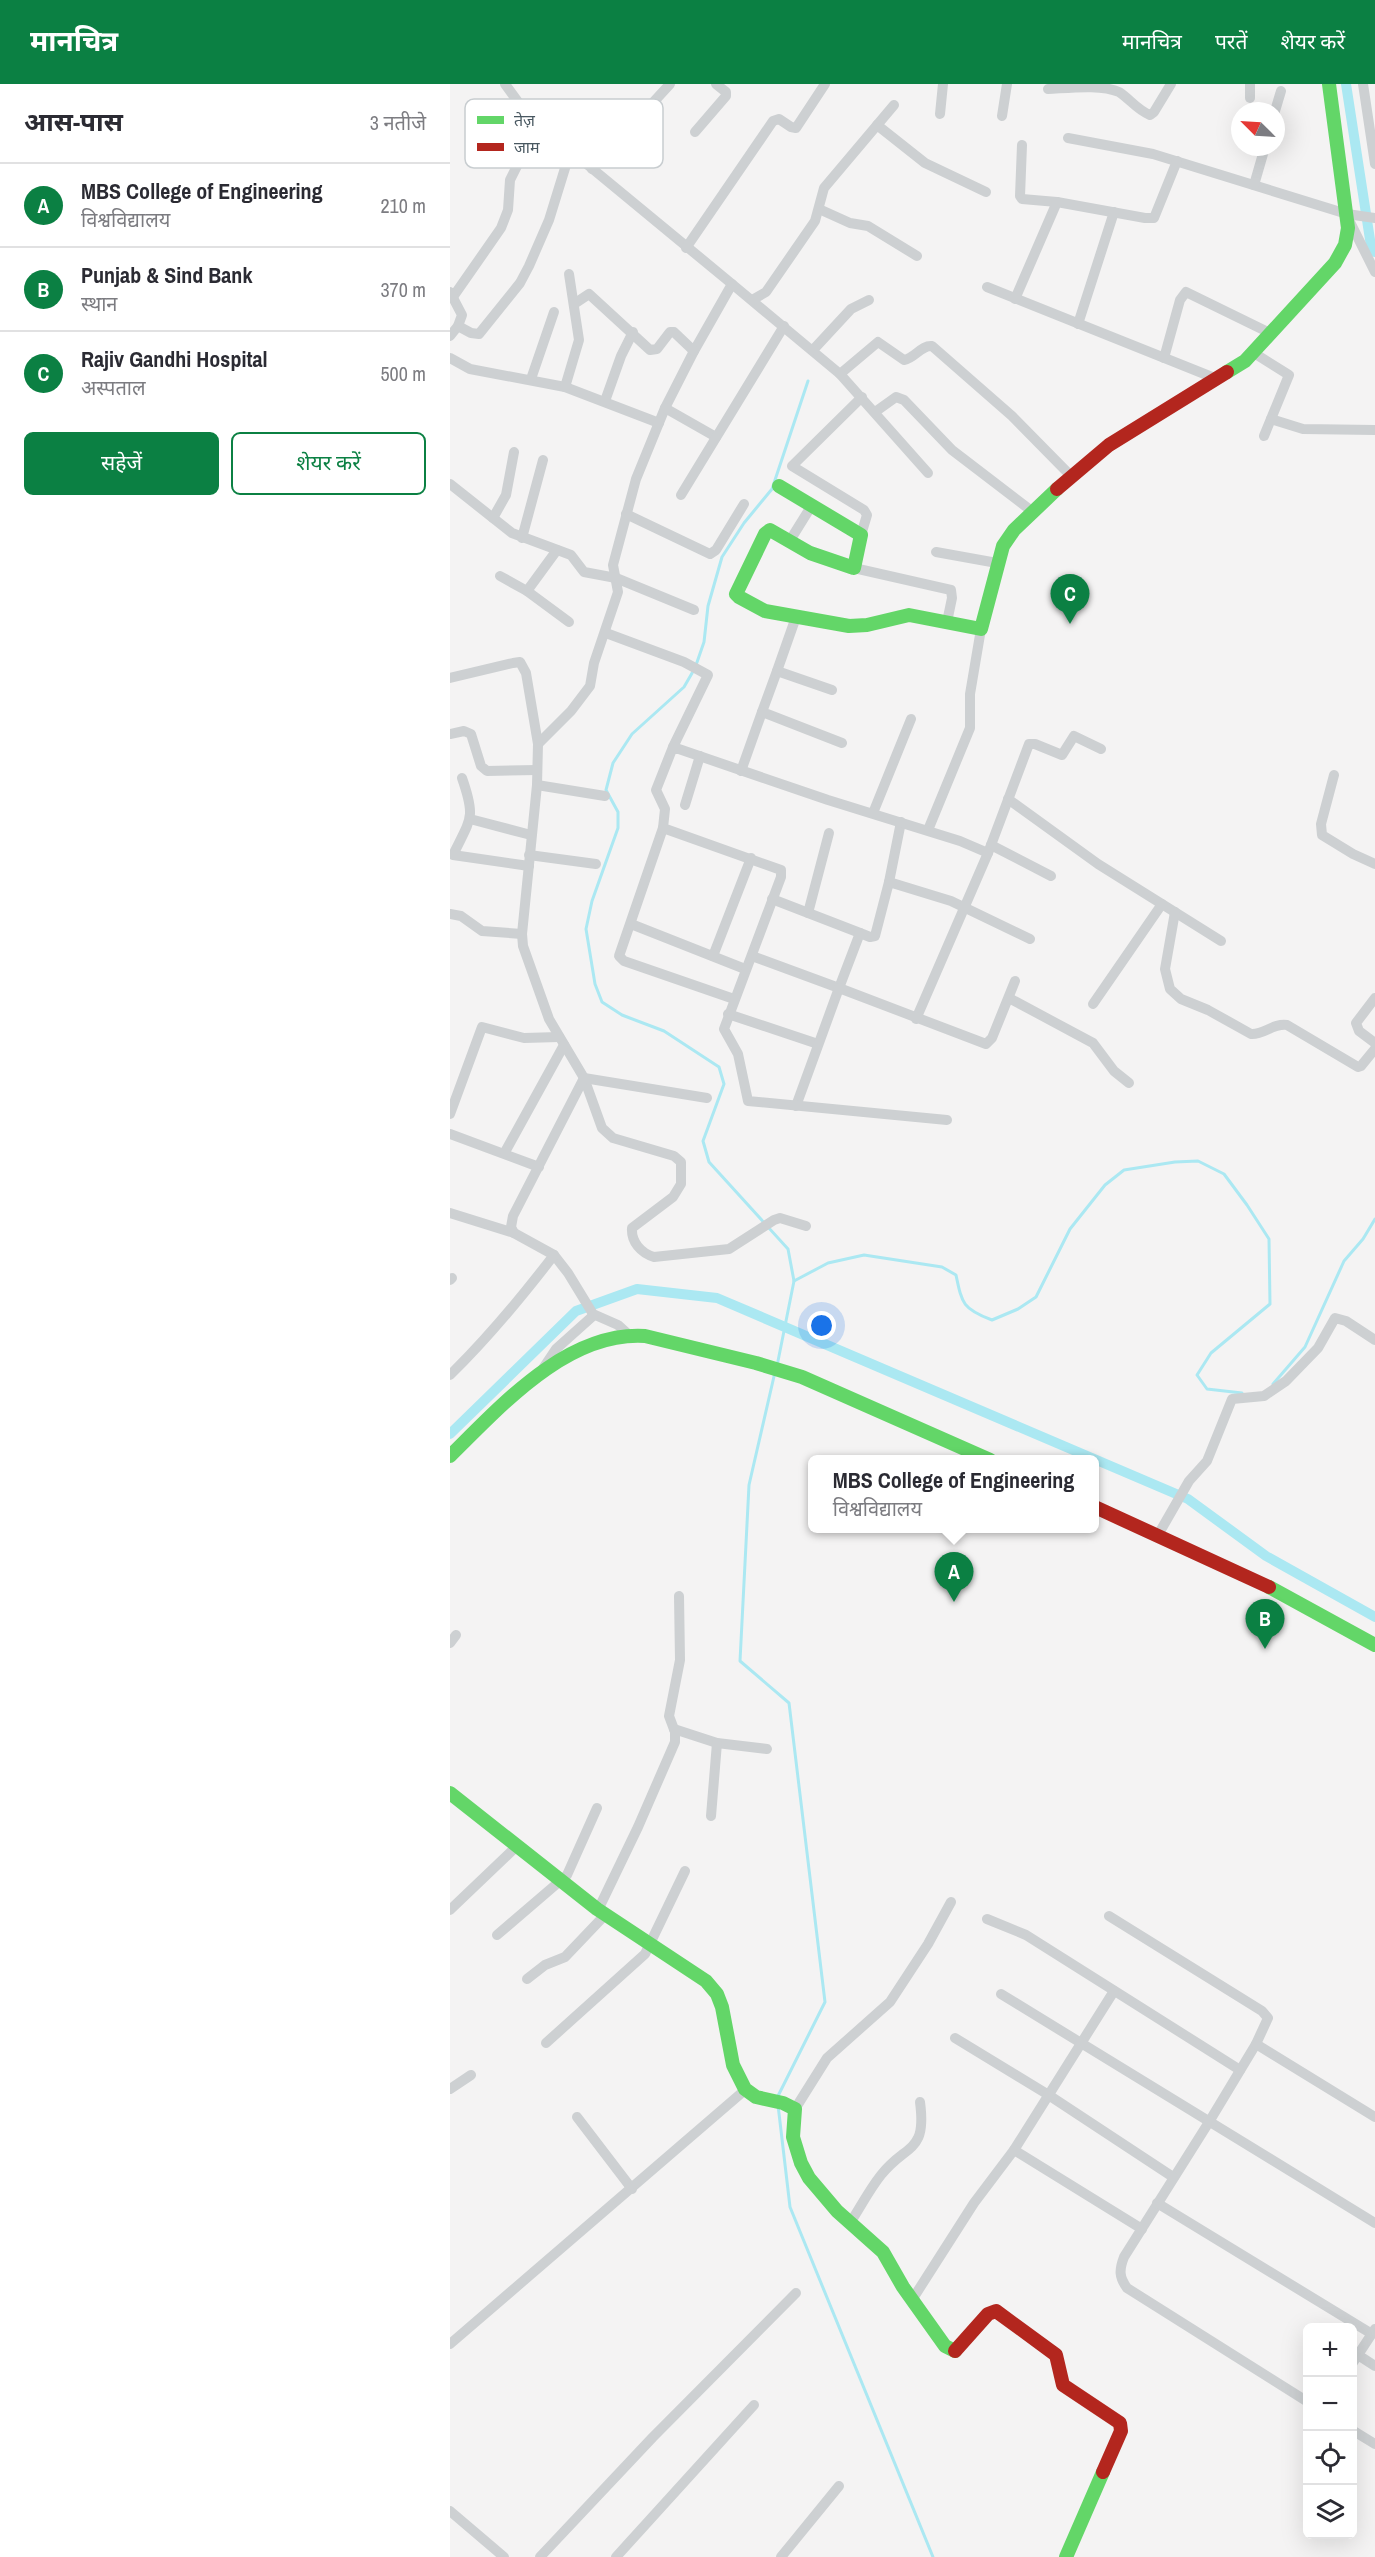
<!DOCTYPE html>
<html lang="hi">
<meta charset="utf-8">
<style>
body{margin:0;font-family:"Archivo Narrow","Noto Sans Devanagari",sans-serif;background:#f7f7f7;color:#2b2b33}
.controls{position:absolute;right:18px;bottom:18px;display:grid;overflow:hidden;border-radius:9px;box-shadow:0 6px 24px #0002}
.controls button{width:54px;height:54px;display:grid;place-items:center;padding:0;border:0;border-bottom:2px solid #e1e1e2;background:#fff;color:#2b2b33;font:30px sans-serif}
.compass{position:absolute;left:781px;top:18px;width:54px;height:54px;border-radius:50%;background:#fff;box-shadow:0 6px 24px #0002;rotate:294deg}
.you{position:absolute;left:372px;top:1242px;width:21px;height:21px;margin:-15px;border:4px solid #fff;border-radius:50%;background:#1a73e8;box-shadow:0 0 0 9px #1a73e833}
.badge{display:grid;place-items:center;width:39px;height:39px;border-radius:50%;background:#0b8043;color:#fff;font-size:20px;font-weight:700}
.pin{position:absolute;translate:-50% -50px;filter:drop-shadow(0 2px 3px #0008)}
.pin::after{content:'';position:absolute;top:32px;width:21px;height:18px;background:inherit;clip-path:polygon(0 0,100% 0,50% 100%)}
.popup{position:absolute;left:358px;top:1371px;width:291px;height:78px;box-sizing:border-box;display:grid;place-content:center;border-radius:9px;background:#fff;filter:drop-shadow(0 2px 4px #0005);font-size:20px;white-space:nowrap;color:#7c7c81}
.popup b{font-size:22px;color:#2b2b33}
.popup::after{content:'';position:absolute;left:50%;top:100%;margin-left:-12px;border:12px solid transparent;border-top-color:#fff}
.list{margin:0;padding:0;list-style:none}
h2{display:flex;justify-content:space-between;align-items:center;height:78px;margin:0;padding:0 24px;font-size:26px}
h2 small{font-size:20px;font-weight:400;color:#7c7c81}
.list li{display:grid;grid-template-columns:39px 1fr auto;gap:18px;align-items:center;box-sizing:border-box;height:84px;padding:0 24px;border-top:2px solid #e1e1e2}
.list b{display:block;font-size:22px;white-space:nowrap}
.list p{margin:0;font-size:20px;white-space:nowrap;color:#7c7c81}
.list em{font-size:20px;font-style:normal;color:#7c7c81}
.actions{display:flex;gap:12px;padding:18px 24px}
.actions a{flex:1;padding:14px 0;border:2px solid #0b8043;border-radius:9px;text-align:center;font-size:21px;color:#0b8043}
.actions .main{background:#0b8043;color:#fff}
.icon{flex:none;width:33px;height:33px;fill:none;stroke:currentColor;stroke-width:2;stroke-linecap:round;stroke-linejoin:round}
.map{position:relative;flex:none;width:925px;height:2473px;overflow:hidden}
header{display:flex;align-items:center;gap:36px;box-sizing:border-box;height:84px;padding:0 30px;background:#0b8043;color:#fff}
header strong{font-size:28px}
nav{display:flex;gap:33px;margin-inline-start:auto;font-size:21px}
main{display:flex}
aside{flex:1;background:#fff}
.map>svg:first-child{display:block}
</style>
<header>
<strong>मानचित्र</strong>
<nav><a>मानचित्र</a><a>परतें</a><a>शेयर करें</a></nav>
</header>
<main>
<aside>
<h2>आस-पास<small>3 नतीजे</small></h2>
<ul class="list">
<li><span class="badge">A</span><div><b>MBS College of Engineering</b><p>विश्वविद्यालय</p></div><em>210 m</em></li>
<li><span class="badge">B</span><div><b>Punjab &amp; Sind Bank</b><p>स्थान</p></div><em>370 m</em></li>
<li><span class="badge">C</span><div><b>Rajiv Gandhi Hospital</b><p>अस्पताल</p></div><em>500 m</em></li>
</ul>
<div class="actions"><a class="main">सहेजें</a><a>शेयर करें</a></div>
</aside>
<div class="map">
<svg width="925" height="2473" viewBox="0 0 925 2473">
<rect width="100%" height="100%" fill="#f4f3f3"/>
<g fill="none" stroke-linecap="round" stroke-linejoin="round">
<!-- stream -->
<g stroke="#abe8f2" stroke-width="3">
<path d="M344,1197L378,1179L414,1171L492,1183L506,1191C512,1220 513,1225 542,1236L568,1225L586,1213L620,1145L655,1101L674,1086L725,1078L748,1077L774,1090L797,1121L819,1155L820,1220L761,1269L747,1291L757,1305L792,1309"/>
<polyline points="327,1282 344,1197 338,1165 259,1078 253,1057 274,1000 269,983 214,947 172,931 152,918 145,900 136,845 142,817 168,744 168,728 156,706 163,679 182,650 234,603 245,584 254,558 258,522 272,473 294,439 322,405 358,297"/>
<polyline points="325,1288 299,1401 290,1577 339,1619 375,1918 327,2014"/>
<polyline points="823,1300 855,1263 894,1177 913,1155 925,1135"/>
<polyline points="328,2021 340,2123 483,2473"/>
</g>
<!-- canal -->
<g stroke="#abe8f2" stroke-width="10">
<polyline points="896,0 921,162 925,168"/>
<polyline points="0,1350 126,1227 187,1205 267,1214 738,1415 816,1472 925,1533"/>
</g>
<!-- street -->
<g stroke="#cdd0d2" stroke-width="10">
<polyline points="55,0 71,22 93,44 282,200 244,267 215,324 186,395 163,481 168,508 144,579 140,602 121,627 88,660"/>
<polyline points="800,0 800,14"/>
<polyline points="913,0 925,80"/>
<path d="M598,5C619,4 651,0 669,8C680,15 687,26 700,31L704,28L721,0"/>
<polyline points="825,27 831,7"/>
<polyline points="490,30 493,0"/>
<polyline points="552,32 557,0"/>
<polyline points="427,41 475,79 536,108"/>
<polyline points="245,48 276,12 276,8 266,0"/>
<polyline points="618,54 703,70 897,130 925,134"/>
<polyline points="572,61 570,112 572,115 607,118"/>
<polyline points="142,85 220,0"/>
<polyline points="804,101 815,63"/>
<polyline points="369,125 400,139 418,142 467,172"/>
<polyline points="899,136 925,188"/>
<polyline points="236,164 323,37 329,35 341,43 346,44 375,0"/>
<path d="M282,200L390,290L428,258L454,276C465,274 471,261 482,262L562,332L621,392"/>
<polyline points="537,203 767,295"/>
<polyline points="3,213 51,144 58,126 60,96 68,80 93,44"/>
<polyline points="565,215 607,118 695,134 704,134 727,77"/>
<polyline points="302,216 316,208 365,137 374,104 444,21"/>
<polyline points="124,220 139,210 200,266 207,265 220,248 224,248 244,267"/>
<polyline points="628,240 664,128"/>
<polyline points="8,242 21,249 29,250 70,199 79,182 99,136 120,68"/>
<polyline points="0,252 8,242 12,231 0,208"/>
<polyline points="363,266 401,225 419,216"/>
<polyline points="804,269 839,291 814,352"/>
<polyline points="0,274 20,285 115,303 209,339"/>
<polyline points="714,274 730,216 736,208 822,250"/>
<polyline points="390,290 478,389"/>
<polyline points="81,295 104,228"/>
<polyline points="115,303 129,256 119,190"/>
<polyline points="155,317 171,272 183,248"/>
<polyline points="215,324 266,353"/>
<polyline points="425,328 446,313 454,316 502,366 583,428"/>
<polyline points="821,335 853,345 925,346"/>
<polyline points="0,400 62,449 121,471 134,488 166,494 244,526"/>
<polyline points="231,411 334,242"/>
<polyline points="176,430 260,470 266,466 294,420"/>
<polyline points="43,434 56,411 64,368"/>
<polyline points="411,451 417,431 414,426 342,382 412,313"/>
<polyline points="72,454 93,376"/>
<polyline points="339,458 362,421"/>
<polyline points="486,468 547,479"/>
<polyline points="404,484 501,506 502,514 497,538"/>
<polyline points="50,492 77,507 107,466"/>
<polyline points="77,507 119,538"/>
<polyline points="156,549 234,578 258,591 223,663"/>
<polyline points="327,587 346,533"/>
<path d="M0,594L63,579L70,578L76,589L88,660L87,701L72,850L73,862L99,935L134,994L152,1044L163,1054L224,1072L231,1078V1100L223,1113L182,1144C181,1158 191,1169 204,1173L279,1165L324,1136L330,1134L356,1142"/>
<polyline points="382,606 327,587 312,628 392,659"/>
<polyline points="0,650 14,647 21,650 31,682 37,687 87,686"/>
<polyline points="291,687 312,628"/>
<polyline points="884,691 871,740 872,751 903,770 925,780"/>
<path d="M12,694C26,734 21,734 3,771L79,782"/>
<polyline points="87,701 155,712"/>
<polyline points="558,715 648,780 771,857"/>
<polyline points="235,721 250,672"/>
<polyline points="423,729 461,635"/>
<polyline points="20,735 81,751"/>
<polyline points="213,744 169,872 174,877 284,915"/>
<polyline points="478,746 520,644 520,610 531,545"/>
<polyline points="541,761 601,792"/>
<polyline points="79,771 146,780"/>
<polyline points="439,798 451,738"/>
<polyline points="322,815 410,849"/>
<path d="M725,828L715,885L720,905L731,915L758,926L801,950C814,951 823,939 837,941L908,983L911,982L925,965"/>
<polyline points="358,829 379,749"/>
<polyline points="0,830 11,832 32,847 72,850"/>
<polyline points="181,840 295,885"/>
<polyline points="263,872 301,774"/>
<polyline points="302,872 389,904 410,849 420,853 425,852 439,798 501,817 580,855"/>
<polyline points="559,914 643,959 664,987 679,999"/>
<polyline points="925,914 906,939 909,947 925,959"/>
<polyline points="643,920 712,820"/>
<polyline points="278,930 368,960"/>
<polyline points="466,935 538,769 579,660 585,660 612,671 624,652 651,665"/>
<polyline points="346,1022 389,904 536,960 542,954 565,897"/>
<polyline points="0,1030 32,943 74,954 109,953"/>
<polyline points="497,1036 298,1017 288,970 274,945 331,793 331,786 213,744 215,725 206,706 223,663 378,716 510,757 538,769"/>
<polyline points="0,1050 89,1083"/>
<polyline points="55,1068 114,961"/>
<polyline points="0,1129 64,1149"/>
<polyline points="0,1196 2,1194"/>
<polyline points="179,1251 168,1241 143,1230 118,1189 104,1171 64,1149 61,1143 63,1132 134,994 257,1014"/>
<polyline points="90,1289 106,1265 144,1231"/>
<path d="M0,1291C39,1253 71,1214 104,1171"/>
<polyline points="708,1451 739,1397 757,1377 782,1315 814,1312 836,1297 868,1264 885,1234 896,1237 925,1256"/>
<polyline points="0,1559 6,1551"/>
<polyline points="224,1645 267,1659 317,1665"/>
<polyline points="261,1732 267,1659"/>
<polyline points="0,1826 67,1762"/>
<polyline points="148,1826 188,1743 225,1658 225,1648 219,1632 230,1576 229,1512"/>
<path d="M659,1832L812,1927L818,1934L806,1960L759,2038L674,2173C669,2186 669,2193 677,2204L858,2318"/>
<polyline points="537,1835 576,1851 790,1986"/>
<polyline points="47,1851 117,1791 147,1724"/>
<polyline points="77,1895 95,1881 115,1873 155,1831"/>
<polyline points="551,1910 925,2139"/>
<polyline points="505,1954 597,2010 723,2093"/>
<polyline points="96,1959 195,1870 235,1787"/>
<polyline points="806,1960 925,2033"/>
<polyline points="0,2005 21,1991"/>
<polyline points="345,2025 377,1974 440,1918 478,1860 501,1818"/>
<polyline points="127,2033 182,2105"/>
<polyline points="564,2066 692,2145"/>
<polyline points="707,2119 922,2250"/>
<path d="M400,2139C410,2124 419,2106 431,2091C456,2059 477,2070 470,2018"/>
<polyline points="462,2216 524,2119 564,2066 664,1907"/>
<polyline points="0,2260 295,2006"/>
<polyline points="908,2271 925,2282"/>
<polyline points="902,2280 925,2245"/>
<polyline points="902,2346 925,2360"/>
<polyline points="0,2427 54,2473"/>
<polyline points="90,2473 203,2353 346,2209"/>
<polyline points="166,2473 304,2321"/>
<polyline points="331,2473 389,2402"/>
</g>
<!-- fast -->
<g stroke="#63d668" stroke-width="14">
<polyline points="777,288 795,277 885,179 895,161 898,144 879,0"/>
<polyline points="329,402 411,451 404,484 360,469 320,446 315,450 286,510 289,513 315,527 399,542 417,541 459,531 531,545 553,462 564,446 607,405"/>
<path d="M0,1372C51,1322 117,1247 195,1252L306,1279L352,1293L540,1376"/>
<polyline points="819,1503 925,1561"/>
<polyline points="0,1709 147,1825 256,1897 267,1910 272,1923 283,1981 295,2005 306,2013 333,2019 345,2025 343,2053 351,2079 359,2094 387,2127 433,2168 453,2203 495,2262 505,2267"/>
<polyline points="616,2473 653,2388"/>
</g>
<!-- jam -->
<g stroke="#b3261e" stroke-width="14">
<polyline points="607,405 659,361 777,288"/>
<polyline points="645,1423 819,1503"/>
<polyline points="505,2267 538,2230 546,2227 606,2271 613,2301 670,2339 671,2347 653,2388"/>
</g>
</g>
<!-- legend -->
<rect x="15" y="15" width="198" height="69" rx="9" fill="#fff" stroke="#c8cdd0" stroke-width="1.5"/>
<rect x="27" y="32" width="27" height="8" fill="#63d668"/>
<rect x="27" y="59" width="27" height="8" fill="#b3261e"/>
<g font-size="16" fill="#495861">
<text x="64" y="42">तेज़</text>
<text x="64" y="69">जाम</text>
</g>
</svg>
<div class="controls">
<button>+</button>
<button>−</button>
<button><svg class="icon" aria-label="locate" viewBox="0 0 24 24"><circle cx="12" cy="12" r="6"/><path d="M12 2v4M12 18v4M2 12h4M18 12h4"/></svg></button>
<button><svg class="icon" aria-label="layers" viewBox="0 0 24 24"><path d="M12 4l9 5-9 5-9-5zM3 14l9 5 9-5"/></svg></button>
</div>
<svg class="compass" viewBox="-18 -18 36 36"><path d="M0-13l5 13h-10z" fill="#e53935"/><path d="M0 13l5-13h-10z" fill="#7c7c81"/></svg>
<div class="you"></div>
<div class="pin badge" style="left:504px;top:1518px">A</div>
<div class="popup"><b>MBS College of Engineering</b>विश्वविद्यालय</div>
<div class="pin badge" style="left:815px;top:1565px">B</div>
<div class="pin badge" style="left:620px;top:540px">C</div>
</div>
</main>
